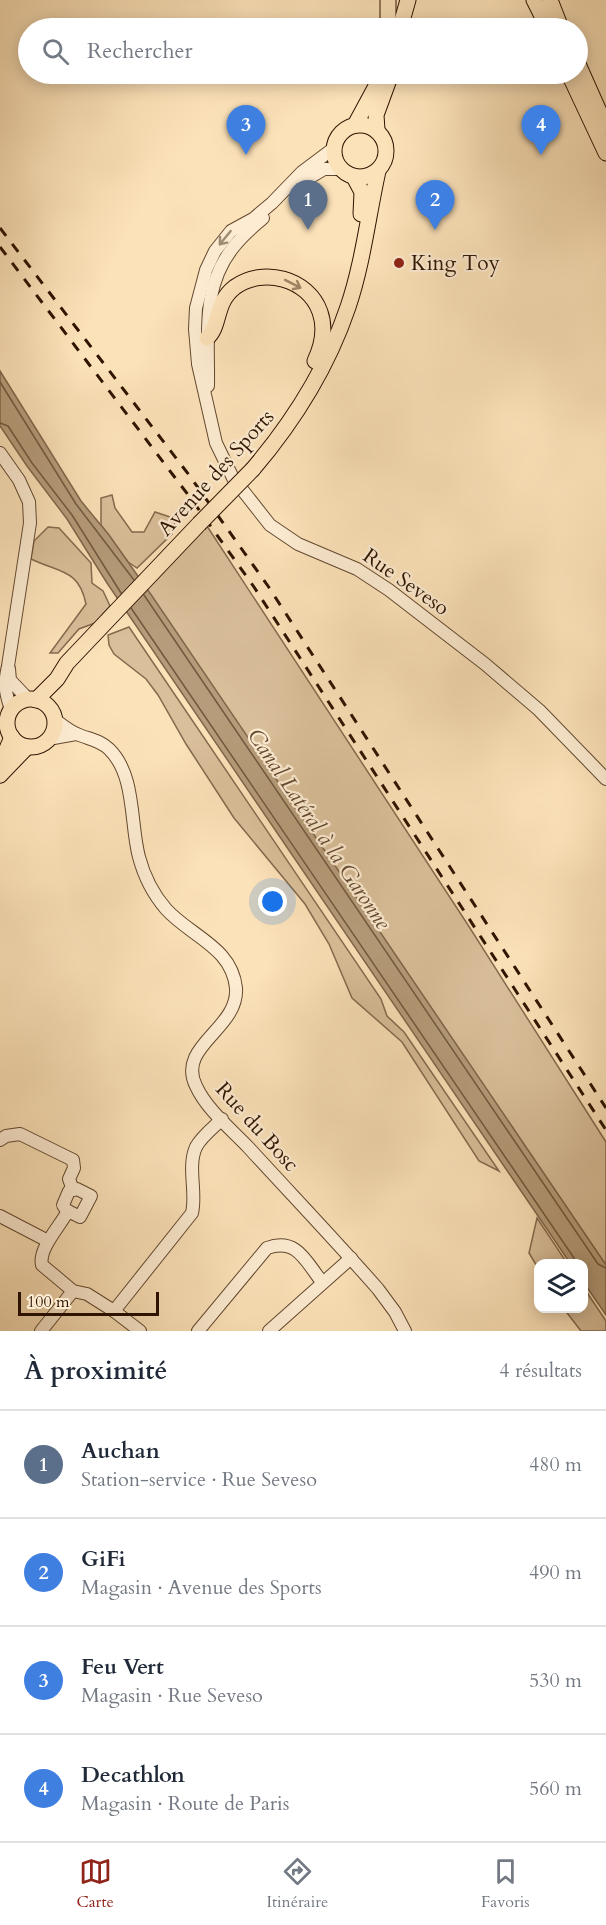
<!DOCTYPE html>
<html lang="fr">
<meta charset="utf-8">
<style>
body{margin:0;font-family:Cardo,serif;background:#f6f6f7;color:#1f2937}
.controls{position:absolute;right:18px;bottom:18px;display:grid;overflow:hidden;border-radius:12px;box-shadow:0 3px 15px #0003}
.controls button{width:54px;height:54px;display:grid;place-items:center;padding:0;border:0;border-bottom:2px solid #e0e1e3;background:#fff;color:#1f2937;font:30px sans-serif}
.scale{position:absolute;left:18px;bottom:15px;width:141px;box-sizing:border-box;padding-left:6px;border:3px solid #2e1401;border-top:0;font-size:16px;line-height:21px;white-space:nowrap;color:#2e1401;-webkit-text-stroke:4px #fdecd2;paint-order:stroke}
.you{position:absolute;left:273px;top:902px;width:21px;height:21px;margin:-15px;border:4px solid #fff;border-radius:50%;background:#1a73e8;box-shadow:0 0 0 9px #1a73e833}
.badge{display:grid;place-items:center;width:39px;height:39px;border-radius:50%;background:#8f2418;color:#fff;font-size:20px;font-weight:700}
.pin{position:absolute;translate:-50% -50px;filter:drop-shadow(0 2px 3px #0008)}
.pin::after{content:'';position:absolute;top:32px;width:21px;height:18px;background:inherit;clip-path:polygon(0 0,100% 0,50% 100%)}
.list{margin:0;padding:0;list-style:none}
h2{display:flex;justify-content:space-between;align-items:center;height:78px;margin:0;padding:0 24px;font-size:26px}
h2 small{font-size:20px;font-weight:400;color:#747a83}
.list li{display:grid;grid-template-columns:39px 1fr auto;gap:18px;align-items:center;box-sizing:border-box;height:108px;padding:0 24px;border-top:2px solid #e0e1e3}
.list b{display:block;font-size:22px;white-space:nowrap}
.list p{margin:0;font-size:20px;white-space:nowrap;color:#747a83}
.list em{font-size:20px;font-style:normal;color:#747a83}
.icon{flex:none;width:33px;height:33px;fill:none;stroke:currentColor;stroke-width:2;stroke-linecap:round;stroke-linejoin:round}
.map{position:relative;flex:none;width:606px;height:1331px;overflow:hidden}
.search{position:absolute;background:#fff;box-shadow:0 3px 15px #0003;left:18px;right:18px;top:18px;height:66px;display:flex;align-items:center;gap:15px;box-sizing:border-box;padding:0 21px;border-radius:33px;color:#747a83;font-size:22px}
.sheet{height:510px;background:#fff}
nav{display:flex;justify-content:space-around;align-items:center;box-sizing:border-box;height:84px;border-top:2px solid #e0e1e3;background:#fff;font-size:16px;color:#747a83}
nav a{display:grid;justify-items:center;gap:3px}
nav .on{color:#8f2418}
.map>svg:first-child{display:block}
</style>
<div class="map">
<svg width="606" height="1331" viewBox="0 0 606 1331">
<rect width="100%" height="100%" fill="#fce2b9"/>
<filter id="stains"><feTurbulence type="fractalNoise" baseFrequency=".00333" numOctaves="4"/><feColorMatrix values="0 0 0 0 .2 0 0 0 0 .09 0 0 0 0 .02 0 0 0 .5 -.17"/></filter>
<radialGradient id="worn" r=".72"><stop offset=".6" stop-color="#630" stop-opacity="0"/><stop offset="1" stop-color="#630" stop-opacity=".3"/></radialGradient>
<!-- green -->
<g fill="#d9bf9a" stroke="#846a4e" stroke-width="1.5">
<polygon points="112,495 115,508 132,532 144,532 155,512 176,519 172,534 137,568 128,562 101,525 101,498"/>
<polygon points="203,520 468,925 606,1142 606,1265 143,584"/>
<path d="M48,527L59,528L91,563L92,583L103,591L110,606L95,623L79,629L58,653H50L86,604C79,569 60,573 31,559L34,541Z"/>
<polygon points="129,627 381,999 387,1016 404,1032 499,1171 479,1161 402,1042 352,998 329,944 305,904 234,818 186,744 158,695 146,679 114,654 109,645 108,635"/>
<polygon points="537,1218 567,1263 538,1264 538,1268 529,1253"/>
<polygon points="584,1288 606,1321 606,1331 581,1331 564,1309 584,1308"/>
</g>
<!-- water -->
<polygon fill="#b69c7a" stroke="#80664a" stroke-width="1.5" points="0,371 81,501 109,535 152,596 606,1265 606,1315 584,1283 584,1264 570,1263 107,583 67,519 27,466 0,426"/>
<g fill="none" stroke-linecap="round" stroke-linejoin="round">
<!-- shore -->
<g stroke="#72583e" stroke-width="1.5">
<polyline points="0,382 76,504 134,580"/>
<polyline points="0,423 8,426 32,463 72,515 121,593"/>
<polyline points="144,595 598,1264 606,1268"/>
<polyline points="131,608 574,1258 575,1264"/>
</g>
<defs>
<g id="minor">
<polyline points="334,148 302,172 272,203 253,219 231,231 215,251 206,270 196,308 195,329 198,364 216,443 233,478 270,525 298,544 357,569 389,590 485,664 539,710 606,779"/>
<polyline points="302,182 324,169 340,169"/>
<path d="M208,386C209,337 200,285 236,244C244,234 254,226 263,218"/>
<path d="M0,453L19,480L29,502L30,523L8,666C4,683 5,693 11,709"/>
<polyline points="9,669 10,680 28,699"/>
<path d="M54,719C61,724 69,731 77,734C88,739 100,740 109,749C136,775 130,824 139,857C144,876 153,894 166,909C190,936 232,947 236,988C239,1029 176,1046 196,1086C207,1110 231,1129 249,1148C292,1195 336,1241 378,1289L395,1312L405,1331"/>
<polyline points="48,739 76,734"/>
<polyline points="0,1140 6,1136 20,1134 73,1160 74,1168 69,1179 73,1190"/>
<polygon points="77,1189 91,1196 80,1217 66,1210 63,1205 69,1191"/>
<path d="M68,1211C60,1226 38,1249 42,1265L73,1291L87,1294L114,1311L140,1331"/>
<polyline points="0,1216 48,1241"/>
<path d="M114,1311L192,1213C197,1192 187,1167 196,1147C201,1137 214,1127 222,1119"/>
<polyline points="41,1331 73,1291"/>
<path d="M198,1331L267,1248C297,1237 306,1262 322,1282"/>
<polyline points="269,1331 351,1258"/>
</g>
<g id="major">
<polyline points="534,0 548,28"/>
<polyline points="550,0 561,28"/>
<polyline points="388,28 388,0"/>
<polyline points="400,28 408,0"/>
<polyline points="578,64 606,127"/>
<polyline points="569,74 606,153"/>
<circle cx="360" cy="151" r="26"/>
<polyline points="355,125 375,88 380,74"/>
<polyline points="377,130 376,115 391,74"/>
<polyline points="354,177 362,192 361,214"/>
<path d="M207,338C221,326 214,303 235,287C263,267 308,278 320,312C326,329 322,346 315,361"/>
<path d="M253,469C293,422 328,366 348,307C363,263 368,216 378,171"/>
<circle cx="31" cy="723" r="24"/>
<polyline points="36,700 57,679 67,663 199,524"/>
<polyline points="0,775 6,751 12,737"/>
<polyline points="0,775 27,747"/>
</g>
</defs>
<!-- minor casing -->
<use href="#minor" stroke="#62482f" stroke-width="14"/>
<!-- major casing -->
<use href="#major" stroke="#2e1401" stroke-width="17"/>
<!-- minor -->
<use href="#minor" stroke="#fdecd2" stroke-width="12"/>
<!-- major -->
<use href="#major" stroke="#fce2b9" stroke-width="15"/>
<!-- rail -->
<g stroke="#2e1401" stroke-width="3" stroke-dasharray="10 10" stroke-linecap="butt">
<polyline points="0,228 189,475 268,586 606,1108"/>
<polyline points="0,247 192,500 254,587 606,1130"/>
</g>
<defs>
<polyline id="major-bridge" points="199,524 253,469"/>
</defs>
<!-- major-bridge casing -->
<use href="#major-bridge" stroke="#2e1401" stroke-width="17" stroke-linecap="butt"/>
<!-- major-bridge -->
<use href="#major-bridge" stroke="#fce2b9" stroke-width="15"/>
</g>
<!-- one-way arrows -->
<defs><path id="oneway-shaft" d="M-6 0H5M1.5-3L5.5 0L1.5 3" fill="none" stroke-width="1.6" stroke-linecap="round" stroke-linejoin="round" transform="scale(1.5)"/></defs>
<use stroke="#a08b74" href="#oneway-shaft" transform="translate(225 238) rotate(129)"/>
<use stroke="#9f8566" href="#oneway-shaft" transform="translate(293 284) rotate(27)"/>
<!-- markers -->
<circle fill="#8f2418" stroke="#fdecd2" stroke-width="2" cx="399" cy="263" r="6"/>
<g text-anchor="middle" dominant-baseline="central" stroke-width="4.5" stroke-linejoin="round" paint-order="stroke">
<!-- poi labels -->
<g font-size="21" fill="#2e1401" stroke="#fdecd2" text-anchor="start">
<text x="411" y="263">King Toy</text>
</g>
<!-- street labels -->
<g font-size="21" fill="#2e1401" stroke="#fdecd2">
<text transform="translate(216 473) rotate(-48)">Avenue des Sports</text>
<text transform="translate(406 582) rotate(35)">Rue Seveso</text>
<text transform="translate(257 1127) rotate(48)">Rue du Bosc</text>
</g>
<!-- water labels -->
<g font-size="22" font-style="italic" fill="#644a31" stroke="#fdecd2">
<text transform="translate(319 829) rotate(56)">Canal Latéral à la Garonne</text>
</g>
</g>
<rect width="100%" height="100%" filter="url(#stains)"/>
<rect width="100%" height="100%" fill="url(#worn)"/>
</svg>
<div class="controls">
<button><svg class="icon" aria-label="layers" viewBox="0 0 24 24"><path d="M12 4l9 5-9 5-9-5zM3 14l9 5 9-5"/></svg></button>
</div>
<div class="scale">100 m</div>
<div class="you"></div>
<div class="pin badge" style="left:308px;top:230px;background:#5c6f8a">1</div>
<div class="pin badge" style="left:435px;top:230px;background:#3f7fe0">2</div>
<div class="pin badge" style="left:246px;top:155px;background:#3f7fe0">3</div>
<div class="pin badge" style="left:541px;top:155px;background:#3f7fe0">4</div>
<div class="search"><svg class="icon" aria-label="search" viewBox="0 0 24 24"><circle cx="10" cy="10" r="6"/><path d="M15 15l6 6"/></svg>Rechercher</div>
</div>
<section class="sheet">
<h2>À proximité<small>4 résultats</small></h2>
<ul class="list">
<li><span class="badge" style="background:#5c6f8a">1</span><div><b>Auchan</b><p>Station-service · Rue Seveso</p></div><em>480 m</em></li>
<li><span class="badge" style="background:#3f7fe0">2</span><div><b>GiFi</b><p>Magasin · Avenue des Sports</p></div><em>490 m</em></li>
<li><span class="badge" style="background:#3f7fe0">3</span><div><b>Feu Vert</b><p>Magasin · Rue Seveso</p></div><em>530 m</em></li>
<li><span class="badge" style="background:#3f7fe0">4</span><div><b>Decathlon</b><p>Magasin · Route de Paris</p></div><em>560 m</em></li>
</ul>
</section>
<nav>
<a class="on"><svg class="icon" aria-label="map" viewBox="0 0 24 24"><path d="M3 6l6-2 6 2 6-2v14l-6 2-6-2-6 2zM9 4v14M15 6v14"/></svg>Carte</a>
<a><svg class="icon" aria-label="directions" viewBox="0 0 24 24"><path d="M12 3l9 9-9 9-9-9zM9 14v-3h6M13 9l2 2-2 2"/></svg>Itinéraire</a>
<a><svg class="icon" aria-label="saved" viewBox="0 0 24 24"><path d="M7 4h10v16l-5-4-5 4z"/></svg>Favoris</a>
</nav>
